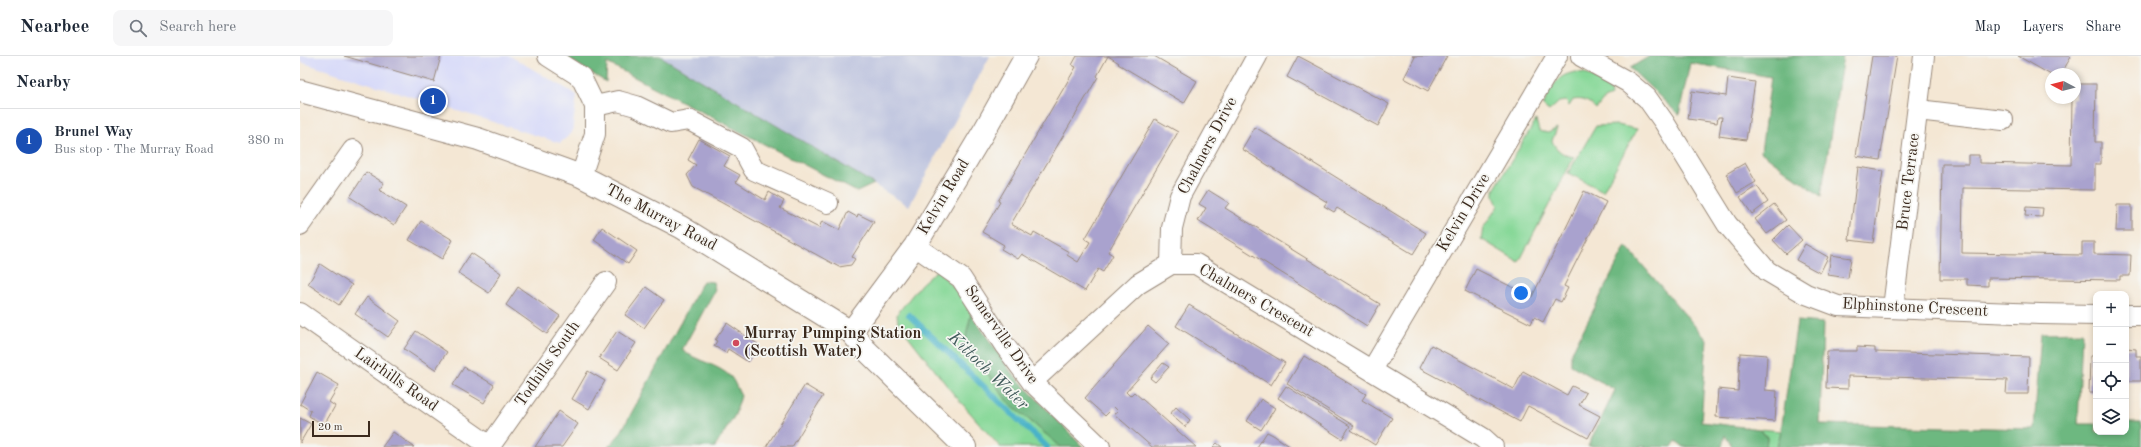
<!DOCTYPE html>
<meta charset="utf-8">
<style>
body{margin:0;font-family:"Old Standard TT",serif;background:#f6f6f7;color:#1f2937}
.controls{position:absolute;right:12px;bottom:12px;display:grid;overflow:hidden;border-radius:8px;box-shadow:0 2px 6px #0003}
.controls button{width:36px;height:36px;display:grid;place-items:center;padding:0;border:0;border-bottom:1px solid #e0e1e3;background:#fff;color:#1f2937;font:20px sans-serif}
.compass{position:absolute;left:1745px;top:12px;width:36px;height:36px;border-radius:50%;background:#fff;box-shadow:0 2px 6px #0003;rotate:277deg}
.scale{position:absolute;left:12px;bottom:10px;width:58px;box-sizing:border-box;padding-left:4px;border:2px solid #3b2a1e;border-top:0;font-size:11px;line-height:14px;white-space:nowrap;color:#3b2a1e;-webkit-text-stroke:3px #f6f6f2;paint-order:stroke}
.you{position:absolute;left:1221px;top:237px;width:14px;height:14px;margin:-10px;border:3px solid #fff;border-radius:50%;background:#1a73e8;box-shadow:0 0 0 6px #1a73e833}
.badge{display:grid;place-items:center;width:26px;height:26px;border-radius:50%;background:#2563eb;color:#fff;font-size:13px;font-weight:700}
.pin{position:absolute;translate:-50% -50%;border:2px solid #fff;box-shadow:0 1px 4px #0006}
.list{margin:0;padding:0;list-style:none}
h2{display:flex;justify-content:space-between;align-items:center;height:52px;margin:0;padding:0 16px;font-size:17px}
h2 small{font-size:13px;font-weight:400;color:#747a83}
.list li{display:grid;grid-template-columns:26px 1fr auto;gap:12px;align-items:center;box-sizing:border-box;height:64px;padding:0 16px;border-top:1px solid #e0e1e3}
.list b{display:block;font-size:15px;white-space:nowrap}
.list p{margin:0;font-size:13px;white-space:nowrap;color:#747a83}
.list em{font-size:13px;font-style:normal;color:#747a83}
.icon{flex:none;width:22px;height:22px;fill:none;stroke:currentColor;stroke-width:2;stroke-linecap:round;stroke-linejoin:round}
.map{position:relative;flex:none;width:1841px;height:391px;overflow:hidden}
header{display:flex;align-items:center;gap:24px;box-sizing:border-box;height:56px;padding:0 20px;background:#fff;border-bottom:1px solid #e0e1e3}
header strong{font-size:19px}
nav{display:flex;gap:22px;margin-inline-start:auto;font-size:14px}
.search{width:280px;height:36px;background:#f6f6f7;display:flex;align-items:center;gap:10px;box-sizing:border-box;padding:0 14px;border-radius:8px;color:#747a83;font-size:15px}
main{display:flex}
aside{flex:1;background:#fff}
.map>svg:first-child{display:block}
</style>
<header>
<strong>Nearbee</strong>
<div class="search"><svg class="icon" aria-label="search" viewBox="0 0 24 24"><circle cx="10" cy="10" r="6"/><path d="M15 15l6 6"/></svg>Search here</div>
<nav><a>Map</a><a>Layers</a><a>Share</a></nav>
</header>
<main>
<aside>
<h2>Nearby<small></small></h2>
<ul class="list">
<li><span class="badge" style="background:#1a4fb4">1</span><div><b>Brunel Way</b><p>Bus stop · The Murray Road</p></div><em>380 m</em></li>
</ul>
</aside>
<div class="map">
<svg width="1841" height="391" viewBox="0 0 1841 391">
<rect width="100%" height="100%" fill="#f6f6f2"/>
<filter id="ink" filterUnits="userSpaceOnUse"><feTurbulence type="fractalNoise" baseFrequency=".025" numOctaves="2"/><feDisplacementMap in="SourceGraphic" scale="8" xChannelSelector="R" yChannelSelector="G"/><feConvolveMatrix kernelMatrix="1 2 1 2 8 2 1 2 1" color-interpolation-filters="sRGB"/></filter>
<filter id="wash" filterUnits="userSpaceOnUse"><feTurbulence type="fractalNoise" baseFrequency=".012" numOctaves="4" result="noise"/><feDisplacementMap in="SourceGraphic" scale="16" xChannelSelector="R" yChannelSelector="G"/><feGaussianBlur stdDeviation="0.9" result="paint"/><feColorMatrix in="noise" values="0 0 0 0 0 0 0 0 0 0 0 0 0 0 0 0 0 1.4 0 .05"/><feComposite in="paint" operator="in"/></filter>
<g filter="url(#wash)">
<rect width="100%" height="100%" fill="#f4e7d4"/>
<!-- built -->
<polygon fill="#d5d8f9" points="0,0 210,0 277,39 272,77 260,87 0,6"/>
<!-- industrial -->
<polygon fill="#bdc3de" points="360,0 690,0 609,150"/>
<!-- green -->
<g fill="#87d898" stroke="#61815b">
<path d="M1276,16L1285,17L1309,31L1311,40L1304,43L1296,53C1289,46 1284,42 1273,44L1269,50L1266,45L1259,46L1249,55L1243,50C1251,33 1255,19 1276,16Z"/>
<path d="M1236,64L1239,75L1248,77L1257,72L1252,85C1257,95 1263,99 1274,101L1219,206L1181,183L1183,172L1198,150L1194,140V134Z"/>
<polygon points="1317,69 1337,73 1303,135 1268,117 1296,70"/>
<polygon points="637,214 665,243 671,258 665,286 707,345 761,391 700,391 651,335 598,267 597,258 621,228"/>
<polygon points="1460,373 1481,375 1477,391 1466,391 1467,381"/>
</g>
<!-- forest -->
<g fill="#6db880" stroke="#54714f">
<polygon points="264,0 360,0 574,128 557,136 307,7 306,26"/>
<polygon points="1350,0 1543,0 1521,140 1461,96 1471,21 1390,7 1379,59 1330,12"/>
<polygon points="1326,190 1407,284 1401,366 1460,373 1467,382 1466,391 1432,391 1425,379 1422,391 1384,391 1376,385 1372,391 1288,390 1315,334 1271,309 1271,298"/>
<path d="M403,225L413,226L415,234L382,294C396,305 418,308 431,321C435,326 438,335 441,340L435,359L415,391H308L320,378Z"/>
<polygon points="671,258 711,316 783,391 761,391 707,345 665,285"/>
<polygon points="1497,265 1523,267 1520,368 1734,373 1741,277 1782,276 1778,368 1796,368 1796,376 1826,376 1826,367 1841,367 1841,391 1477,391 1481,375"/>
</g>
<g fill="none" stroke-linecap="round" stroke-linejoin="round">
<!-- stream -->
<polyline stroke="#49b2c8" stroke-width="6" points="609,259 747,391"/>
</g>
<g id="blocks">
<!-- building -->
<g fill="#a9a2ce">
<polygon points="44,0 141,0 134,26"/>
<polygon points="777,0 854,0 897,25 884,47 818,8 819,7 808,0 797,20 798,21 711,168 732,180 734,176 769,196 767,199 778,206 790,186 785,183 855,63 878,76 808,196 813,199 803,216 798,213 785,235 722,198 718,203 701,193 704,189 682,176 700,146 698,145 776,11 772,9"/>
<polygon points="998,0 1089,48 1078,70 987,21"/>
<polygon points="1112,0 1147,0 1128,35 1104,22 1115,1"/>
<polygon points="1572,0 1597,0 1580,104 1556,100"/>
<polygon points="1718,0 1770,0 1771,1 1761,18 1751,19"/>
<polygon points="1428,22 1455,26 1446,84 1419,80 1422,61 1418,61 1417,67 1388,63 1392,35 1426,40"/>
<polygon points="1775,28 1796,28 1795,86 1801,86 1801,108 1795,108 1795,134 1663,132 1662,197 1782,199 1782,186 1794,186 1794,198 1831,199 1830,220 1820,220 1820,224 1688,222 1688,230 1667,229 1667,223 1640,223 1642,108 1668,108 1668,99 1679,99 1679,107 1771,109 1772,42 1775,42"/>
<polygon points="955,71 1126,177 1113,198 1037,152 1034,156 1024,150 1027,146 942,93"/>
<polygon points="399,83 430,100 424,110 440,119 436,126 465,144 469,136 484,145 480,152 519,172 522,165 539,174 548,156 557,161 558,158 574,166 552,201 555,203 551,209 539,211 393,131 387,119 396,109 388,104"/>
<polygon points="1445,107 1456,126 1437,137 1426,118"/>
<polygon points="1558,111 1583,115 1573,187 1549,184"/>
<polygon points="66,116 84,127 79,134 106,151 94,169 50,141"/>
<polygon points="1457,130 1468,146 1452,158 1440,141"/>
<polygon points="908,134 929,147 925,152 1080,248 1067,270 898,165 906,152 899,148"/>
<polygon points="1284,135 1306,146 1264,230 1268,232 1261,246 1255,243 1243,266 1234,261 1231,268 1165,235 1176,213 1232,241"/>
<polygon points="1474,148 1486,164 1467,178 1455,163"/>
<polygon points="1817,149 1832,149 1832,175 1816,175"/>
<polygon points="1726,151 1743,152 1742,161 1725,160"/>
<polygon points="121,165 153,184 142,203 109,184"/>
<polygon points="1488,169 1502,184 1486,198 1473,184"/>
<polygon points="302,171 337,195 328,208 294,184"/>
<polygon points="1505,188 1528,201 1520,217 1496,204"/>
<polygon points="171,197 201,217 189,237 158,217"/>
<polygon points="1531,199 1551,202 1548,222 1528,219"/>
<polygon points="20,208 52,229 39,249 8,228"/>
<polygon points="218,231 260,260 247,278 206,249"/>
<polygon points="346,231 364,244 344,272 325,259"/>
<polygon points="67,241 100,265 88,281 55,258"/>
<polygon points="889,249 985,307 971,329 876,270"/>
<polygon points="427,267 459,289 448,306 428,293 426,297 414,290 417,285 415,284"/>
<polygon points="848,270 869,288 826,336 830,340 834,336 896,391 852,391 814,358 818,355 814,351 805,360 785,342"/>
<polygon points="116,275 147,296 135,314 104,293"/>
<polygon points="317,275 336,287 318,314 299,302"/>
<polygon points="1131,289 1214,333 1223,315 1267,339 1272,330 1286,337 1279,349 1300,360 1288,382 1228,350 1220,366 1119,312"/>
<polygon points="1557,291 1575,292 1575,296 1729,301 1728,338 1706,338 1707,324 1548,320 1548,333 1526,332 1527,295 1557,295"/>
<polygon points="1826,292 1836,293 1836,300 1841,300 1841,325 1826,325"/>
<polygon points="1440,297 1467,299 1465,334 1477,335 1475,365 1416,361 1418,333 1438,335"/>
<polygon points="1004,300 1066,338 1062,344 1092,362 1075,389 1051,374 1054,370 987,328"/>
<polygon points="1790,300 1796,300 1796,337 1789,337"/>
<polygon points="863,307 869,311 855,326 850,322"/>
<polygon points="164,311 194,329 184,347 153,329"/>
<polygon points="288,315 305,325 289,353 272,343"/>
<polygon points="17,316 39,329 29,346 35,350 24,369 9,360 11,355 0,348"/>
<polygon points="505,329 523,340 498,381 492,391 466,391"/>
<polygon points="986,330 1050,370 1042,383 978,342"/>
<polygon points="961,343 975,352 961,374 947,365"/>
<polygon points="876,351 890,364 885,371 870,358"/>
<polygon points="259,355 278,368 262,391 235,391"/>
<polygon points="0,362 11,368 0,387"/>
<polygon points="93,376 114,391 82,391"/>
<polygon points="967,376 973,379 991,391 957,391"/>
<polygon points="917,387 922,391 913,391"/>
</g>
</g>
</g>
<g filter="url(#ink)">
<use href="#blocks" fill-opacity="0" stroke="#988879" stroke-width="1"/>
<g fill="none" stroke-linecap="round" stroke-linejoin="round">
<defs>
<g id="minor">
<polyline points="248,0 281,21 295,50 295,78 281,120"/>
<polyline points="1281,0 1328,26 1347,42 1364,66 1427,168 1467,215 1506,238 1538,250 1740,258 1796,259"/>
<polyline points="295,50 318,45 336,50 371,67 389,64 442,92 454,114 528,147"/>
<polyline points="1618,54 1703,64"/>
<polyline points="0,169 53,94"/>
<polyline points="615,190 661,222 705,290 732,326 800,391"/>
<polyline points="871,208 872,172 880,140 957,0"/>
<polyline points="1593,252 1624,0"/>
<polyline points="0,257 191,391"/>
<polyline points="1826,259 1841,259"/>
<polyline points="1072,314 1257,0"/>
<polyline points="732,326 838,228 871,208 896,208 1183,382 1193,391"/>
<polyline points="190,390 306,226"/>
</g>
<g id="tertiary">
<polyline points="0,35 178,83 281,120 381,171 551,276 565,293 665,391"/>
<polyline points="551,276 615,190 684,75 726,0"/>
</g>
</defs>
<!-- minor casing -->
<use href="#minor" stroke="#988879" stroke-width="22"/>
<!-- tertiary casing -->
<use href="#tertiary" stroke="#988879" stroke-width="24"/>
<!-- minor -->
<use href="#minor" stroke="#fff" stroke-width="20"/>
<!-- tertiary -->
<use href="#tertiary" stroke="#fff" stroke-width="22"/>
</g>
</g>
<!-- markers -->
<circle fill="#d1495b" stroke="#f6f6f2" stroke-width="1.5" cx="436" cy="287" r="4"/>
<g text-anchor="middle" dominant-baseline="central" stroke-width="3.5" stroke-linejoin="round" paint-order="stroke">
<!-- street labels -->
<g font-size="16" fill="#3b2a1e" stroke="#f6f6f2">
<text transform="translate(908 90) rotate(-62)">Chalmers Drive</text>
<text transform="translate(1609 126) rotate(-83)">Bruce Terrace</text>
<text transform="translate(644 141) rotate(-59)">Kelvin Road</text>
<text transform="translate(1164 157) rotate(-59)">Kelvin Drive</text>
<text transform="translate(361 162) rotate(28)">The Murray Road</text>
<text transform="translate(956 245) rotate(30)">Chalmers Crescent</text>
<text transform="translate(1615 252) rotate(3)">Elphinstone Crescent</text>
<text transform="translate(701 279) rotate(55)">Somerville Drive</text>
<text transform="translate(248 308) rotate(-55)">Todhills South</text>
<text transform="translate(96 324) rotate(35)">Lairhills Road</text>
</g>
<!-- poi labels -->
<g font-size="16" font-weight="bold" fill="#3b2a1e" stroke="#f6f6f2" text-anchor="start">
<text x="444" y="278">Murray Pumping Station<tspan x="444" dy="18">(Scottish Water)</tspan></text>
</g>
<!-- water labels -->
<g font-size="17" font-style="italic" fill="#405a5a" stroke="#f6f6f2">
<text transform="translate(688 315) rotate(44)">Kittoch Water</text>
</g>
</g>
</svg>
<div class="controls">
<button>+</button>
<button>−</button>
<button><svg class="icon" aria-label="locate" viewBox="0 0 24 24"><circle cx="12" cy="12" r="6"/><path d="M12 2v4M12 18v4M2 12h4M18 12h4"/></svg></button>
<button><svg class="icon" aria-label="layers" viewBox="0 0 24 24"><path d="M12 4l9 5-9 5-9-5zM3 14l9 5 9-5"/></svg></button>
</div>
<svg class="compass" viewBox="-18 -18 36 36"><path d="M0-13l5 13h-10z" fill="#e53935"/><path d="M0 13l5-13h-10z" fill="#747a83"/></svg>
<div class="scale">20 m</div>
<div class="you"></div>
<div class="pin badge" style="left:133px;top:45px;background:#1a4fb4">1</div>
</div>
</main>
